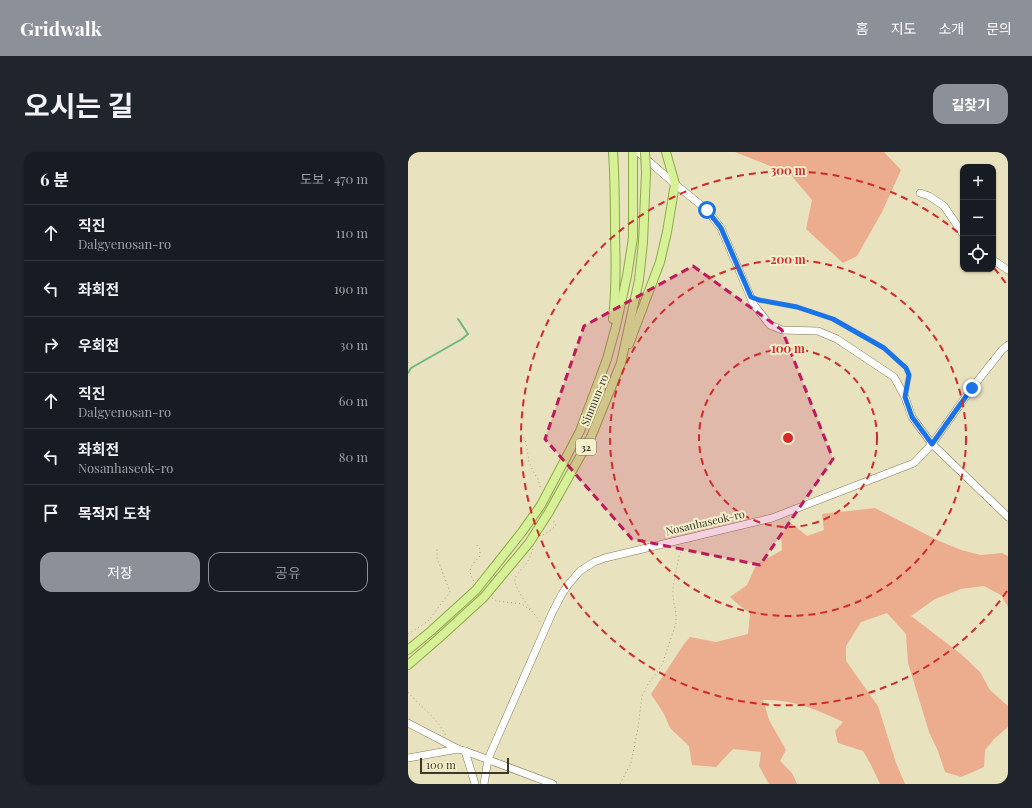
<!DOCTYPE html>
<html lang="ko">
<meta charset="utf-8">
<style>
body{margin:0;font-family:"Playfair Display","Noto Sans KR",serif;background:#20242c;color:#f1f3f6}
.controls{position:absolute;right:12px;top:12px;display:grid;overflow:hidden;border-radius:8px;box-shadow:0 1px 3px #0004}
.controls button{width:36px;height:36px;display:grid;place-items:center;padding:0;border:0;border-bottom:1px solid #363941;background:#171b24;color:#f1f3f6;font:20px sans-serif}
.scale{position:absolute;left:12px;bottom:10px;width:89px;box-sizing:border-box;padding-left:4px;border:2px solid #3b382a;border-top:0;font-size:11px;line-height:14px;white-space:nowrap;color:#3b382a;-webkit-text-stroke:3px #f5efcb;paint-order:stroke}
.stop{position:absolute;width:12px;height:12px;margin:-9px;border:3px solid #1a73e8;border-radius:50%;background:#fff}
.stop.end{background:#1a73e8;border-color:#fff;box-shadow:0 1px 4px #0008}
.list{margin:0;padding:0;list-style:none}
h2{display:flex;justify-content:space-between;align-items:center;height:52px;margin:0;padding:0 16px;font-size:17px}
h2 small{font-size:13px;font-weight:400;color:#9ea1a6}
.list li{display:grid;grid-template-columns:26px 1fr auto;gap:12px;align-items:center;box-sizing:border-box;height:56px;padding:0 16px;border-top:1px solid #363941}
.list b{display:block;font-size:15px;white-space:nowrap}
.list p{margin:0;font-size:13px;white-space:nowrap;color:#9ea1a6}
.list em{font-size:13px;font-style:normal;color:#9ea1a6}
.actions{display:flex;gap:8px;padding:12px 16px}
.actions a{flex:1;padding:9px 0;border:1px solid #8c9099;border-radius:12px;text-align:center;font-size:14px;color:#8c9099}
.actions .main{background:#8c9099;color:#fff}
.icon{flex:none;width:22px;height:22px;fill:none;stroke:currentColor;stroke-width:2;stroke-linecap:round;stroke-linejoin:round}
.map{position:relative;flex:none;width:600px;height:632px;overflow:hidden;border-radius:12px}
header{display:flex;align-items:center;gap:24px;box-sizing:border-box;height:56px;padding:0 20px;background:#8c9099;color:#fff}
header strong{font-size:19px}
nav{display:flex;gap:22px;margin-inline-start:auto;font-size:14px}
.intro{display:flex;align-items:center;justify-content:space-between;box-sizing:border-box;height:96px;padding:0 24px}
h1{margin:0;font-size:28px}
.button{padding:10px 18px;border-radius:12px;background:#8c9099;color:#fff;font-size:14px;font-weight:700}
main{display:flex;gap:24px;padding:0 24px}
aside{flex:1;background:#171b24;border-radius:12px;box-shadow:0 1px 3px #0004}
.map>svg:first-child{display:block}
</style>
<header>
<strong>Gridwalk</strong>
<nav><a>홈</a><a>지도</a><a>소개</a><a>문의</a></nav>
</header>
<div class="intro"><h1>오시는 길</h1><a class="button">길찾기</a></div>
<main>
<aside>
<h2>6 분<small>도보 · 470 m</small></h2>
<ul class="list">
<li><svg class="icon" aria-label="ahead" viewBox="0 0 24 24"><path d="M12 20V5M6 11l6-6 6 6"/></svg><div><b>직진</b><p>Dalgyenosan-ro</p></div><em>110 m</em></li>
<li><svg class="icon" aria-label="left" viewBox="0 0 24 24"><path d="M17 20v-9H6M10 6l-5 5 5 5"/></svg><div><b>좌회전</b></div><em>190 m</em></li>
<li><svg class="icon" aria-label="right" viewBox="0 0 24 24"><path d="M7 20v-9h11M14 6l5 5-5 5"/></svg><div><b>우회전</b></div><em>30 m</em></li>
<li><svg class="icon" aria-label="ahead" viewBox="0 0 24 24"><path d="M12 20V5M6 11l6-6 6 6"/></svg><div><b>직진</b><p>Dalgyenosan-ro</p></div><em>60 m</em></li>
<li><svg class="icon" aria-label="left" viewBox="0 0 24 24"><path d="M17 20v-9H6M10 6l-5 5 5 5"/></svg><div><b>좌회전</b><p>Nosanhaseok-ro</p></div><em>80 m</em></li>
<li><svg class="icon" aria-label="arrive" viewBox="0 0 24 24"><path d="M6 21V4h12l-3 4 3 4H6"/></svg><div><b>목적지 도착</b></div></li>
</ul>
<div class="actions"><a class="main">저장</a><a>공유</a></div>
</aside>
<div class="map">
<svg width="600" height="632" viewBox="0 0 600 632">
<rect width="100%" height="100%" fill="#e8e2bf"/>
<!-- green -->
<g fill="#ecad8e">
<polygon points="327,0 476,0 493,18 474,60 449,104 435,111 398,77 404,48 382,22"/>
<path d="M467,356L529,388L553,398L573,403L594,401L600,404V455L593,443L576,434L553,437L527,447L503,464L553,502L572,520L582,538L600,554V575L586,587L577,598L576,615L553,625L537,620L530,599L521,580L500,511L498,482L479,461L453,470L438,494V509L470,554L488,611L497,632H472L463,613L455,599L430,591L427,579L435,570C408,557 385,547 355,548L361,568L378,598L372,609L384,621L389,632H361L351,614L353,600L325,597L308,615L284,613L281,594L262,576L256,562L243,542L276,492L282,485L308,490L340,482L342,461L332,454L322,445L339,433L348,413L374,398L373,382L383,371L399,384L416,378L414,362Z"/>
</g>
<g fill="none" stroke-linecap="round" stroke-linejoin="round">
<!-- stream -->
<polyline stroke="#6cb97e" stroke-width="2" points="0,221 3,216 54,187 60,182 50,167"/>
<defs>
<g id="minor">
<polyline points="230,0 267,32 299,58 313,76 346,153 362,173 374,178 410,179 429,187 486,225 497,245 504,265 524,292 600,365"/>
<polyline points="512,41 521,44 536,54 555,82"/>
<polyline points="585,108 600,118"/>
<polyline points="0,571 50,597"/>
<polyline points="57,599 67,632"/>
<polyline points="0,606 50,597 57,599 145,632"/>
<polyline points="76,632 80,607 145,459 154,442 160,433 172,419 186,410 197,406 364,366 506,311 524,292 564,236 594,198 600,193"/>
</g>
<g id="major">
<path d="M205,0C207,28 207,56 207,84C208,111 208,139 205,167"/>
<polyline points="221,192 252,110 259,80 267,32 258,0"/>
<polyline points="0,498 23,479 68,438 114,380 133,353 172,279 199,207 208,174 219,124 225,86 225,0"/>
<polyline points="0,513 30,487 76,445 121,391 141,360 183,285 213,211 231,128 235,90 238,21"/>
</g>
</defs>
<!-- minor casing -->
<use href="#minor" stroke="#807a5a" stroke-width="8"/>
<!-- major casing -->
<use href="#major" stroke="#8eaa45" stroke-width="10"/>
<!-- path -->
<g stroke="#a39e83" stroke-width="1" stroke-dasharray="1 3" stroke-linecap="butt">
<polyline points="352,149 389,155 425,167 476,196 498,216 501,223 499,236"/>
<polyline points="0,211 1,209"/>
<polyline points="113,278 114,283 118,290 121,310 126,321 130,327 133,338"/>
<polyline points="135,383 143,378 148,373 145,368"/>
<path d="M125,397C123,402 121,408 118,412C115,417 108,421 107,428C106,437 127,463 133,471"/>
<path d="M66,429C58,417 64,413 72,404V397L68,392"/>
<polyline points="84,446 89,449 114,452 122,458"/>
<polyline points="0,482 16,472 21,468 42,440 29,406 29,397"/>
<path d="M0,540C12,555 30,566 38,584"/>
<polyline points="212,632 223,611 230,576 234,544 240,532 254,513 268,471 268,461 265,446 265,435 271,404 276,395"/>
</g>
<!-- minor -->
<use href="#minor" stroke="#fff" stroke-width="7"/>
<!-- major -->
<use href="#major" stroke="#d6f198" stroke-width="8"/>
<defs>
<polyline id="major-bridge" points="237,0 238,21"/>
</defs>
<!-- major-bridge casing -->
<use href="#major-bridge" stroke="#8eaa45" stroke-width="10" stroke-linecap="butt"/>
<!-- major-bridge -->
<use href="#major-bridge" stroke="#d6f198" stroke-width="8"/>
</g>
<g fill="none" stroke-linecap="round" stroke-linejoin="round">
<!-- route -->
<polyline stroke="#1a73e8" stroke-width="5" points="299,58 313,76 343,145 351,148 389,155 425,167 476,196 498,216 501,223 497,245 504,265 524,292 564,236"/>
</g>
<!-- marked area -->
<path fill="#c2185b" fill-opacity="0.2" stroke="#c2185b" stroke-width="3" stroke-dasharray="8 5" stroke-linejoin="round" d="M285,114L374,178L425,307L352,413L224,387L137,287L176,174Z"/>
<!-- distance rings -->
<g fill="none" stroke="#d62828" stroke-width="2" stroke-dasharray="7 5">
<circle cx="380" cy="286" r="89"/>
<circle cx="380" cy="286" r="178"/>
<path d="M599 439A267 267 0 1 1 553 83M586 116A267 267 0 0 1 599 133"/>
</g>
<g text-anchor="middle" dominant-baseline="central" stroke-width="4" stroke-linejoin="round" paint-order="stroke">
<!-- shield labels -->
<rect fill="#f5efcb" stroke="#736f5a" stroke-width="1" x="168" y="287" width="20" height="16" rx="3"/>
<g font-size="10" font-weight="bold" fill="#3b382a">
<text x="178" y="295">32</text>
</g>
<!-- street labels -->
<g font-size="11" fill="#3b382a" stroke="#f5efcb">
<text transform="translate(186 248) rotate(-68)">Sinmun-ro</text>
<text transform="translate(297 370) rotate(-13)">Nosanhaseok-ro</text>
</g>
</g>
<circle cx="380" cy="286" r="6" fill="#d62828" stroke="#f5efcb" stroke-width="2"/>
<g font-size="12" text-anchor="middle" font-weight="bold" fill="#d62828" stroke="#f5efcb" stroke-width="4" stroke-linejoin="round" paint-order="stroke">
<text x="380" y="23">300 m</text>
<text x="380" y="112">200 m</text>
<text x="380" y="201">100 m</text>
</g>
</svg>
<div class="controls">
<button>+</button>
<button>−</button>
<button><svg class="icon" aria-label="locate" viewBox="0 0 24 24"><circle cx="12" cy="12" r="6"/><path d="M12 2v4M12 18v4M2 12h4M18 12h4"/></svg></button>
</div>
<div class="scale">100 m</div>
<div class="stop" style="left:299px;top:58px"></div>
<div class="stop end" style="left:564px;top:236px"></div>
</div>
</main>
